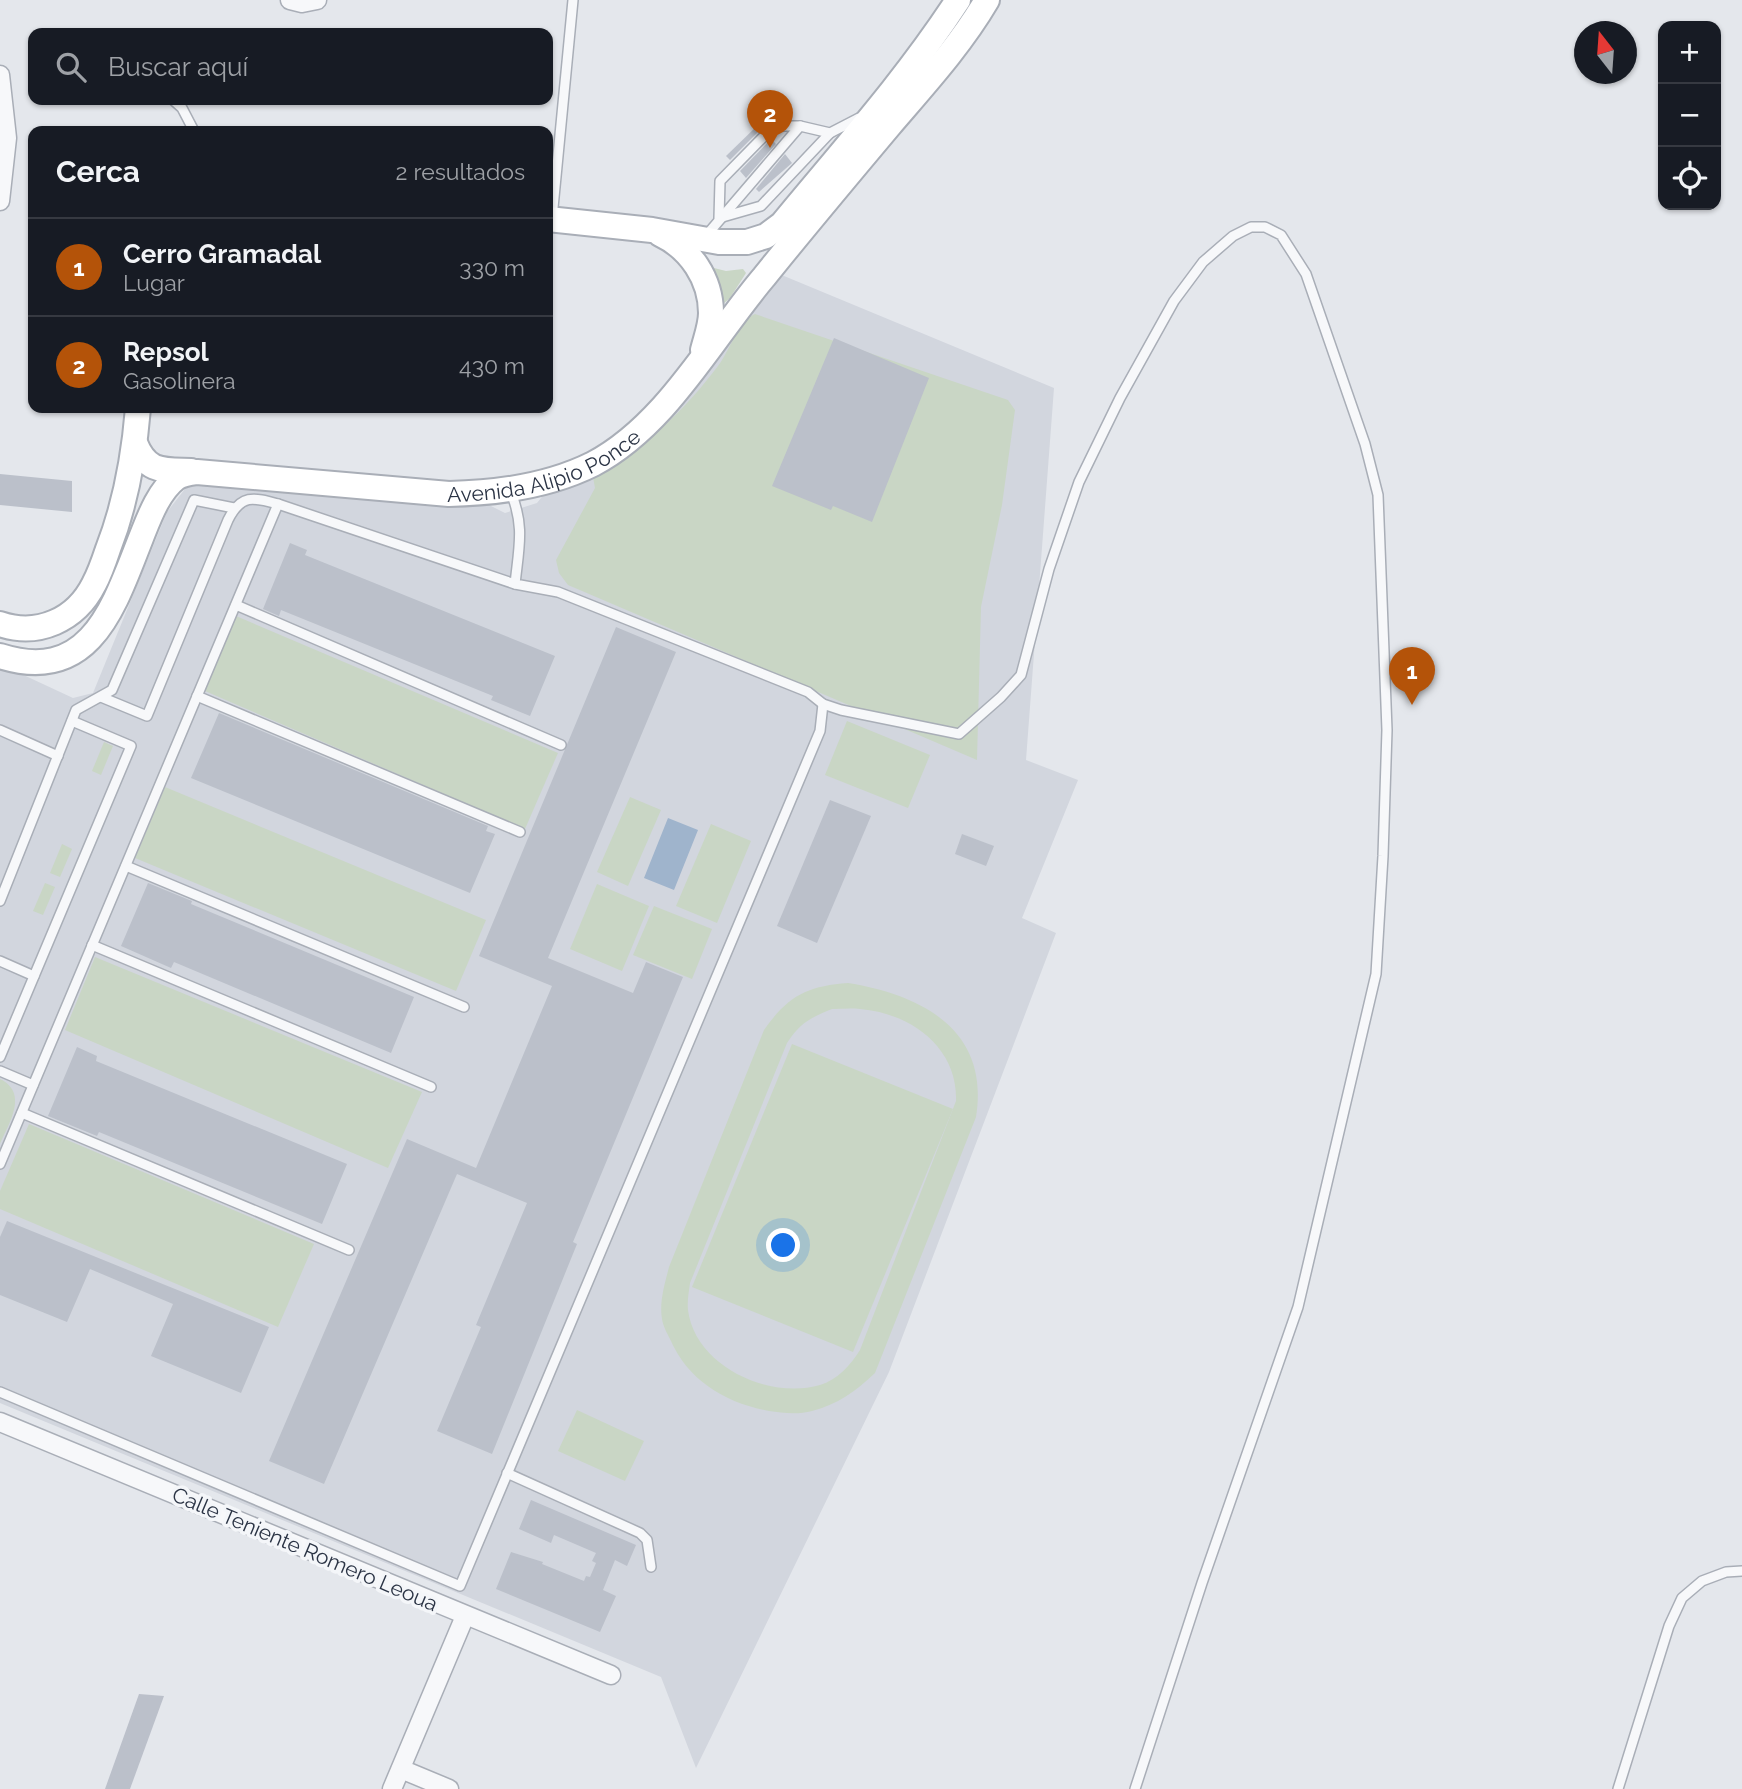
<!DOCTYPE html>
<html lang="es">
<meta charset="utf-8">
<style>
body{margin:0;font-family:Raleway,sans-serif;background:#20242c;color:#f1f3f6}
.controls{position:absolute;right:21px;top:21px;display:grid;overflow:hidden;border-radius:14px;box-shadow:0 2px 5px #0004}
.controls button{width:63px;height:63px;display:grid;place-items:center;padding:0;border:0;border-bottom:2px solid #363941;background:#171b24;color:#f1f3f6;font:35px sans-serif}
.compass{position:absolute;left:1574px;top:21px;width:63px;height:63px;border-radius:50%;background:#171b24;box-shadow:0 2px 5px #0004;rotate:343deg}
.you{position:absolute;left:784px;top:1246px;width:24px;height:24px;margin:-18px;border:5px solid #fff;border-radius:50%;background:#1a73e8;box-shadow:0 0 0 10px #1a73e833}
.badge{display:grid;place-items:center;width:46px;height:46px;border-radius:50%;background:#b45309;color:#fff;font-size:23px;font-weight:700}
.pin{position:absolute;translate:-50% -58px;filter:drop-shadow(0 2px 4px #0008)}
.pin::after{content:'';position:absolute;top:37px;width:24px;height:21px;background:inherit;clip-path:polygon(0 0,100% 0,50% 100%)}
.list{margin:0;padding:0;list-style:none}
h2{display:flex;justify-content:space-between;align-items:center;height:91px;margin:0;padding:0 28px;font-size:30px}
h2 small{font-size:23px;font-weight:400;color:#9ea1a6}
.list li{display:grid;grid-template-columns:46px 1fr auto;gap:21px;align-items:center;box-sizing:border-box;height:98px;padding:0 28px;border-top:2px solid #363941}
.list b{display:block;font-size:26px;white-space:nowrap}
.list p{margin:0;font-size:23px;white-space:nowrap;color:#9ea1a6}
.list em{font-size:23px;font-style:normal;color:#9ea1a6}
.icon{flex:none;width:38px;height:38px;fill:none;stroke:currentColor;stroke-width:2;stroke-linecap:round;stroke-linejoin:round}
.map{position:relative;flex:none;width:1742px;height:1789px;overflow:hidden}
.search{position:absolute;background:#171b24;box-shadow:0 2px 5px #0004;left:28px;top:28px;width:525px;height:77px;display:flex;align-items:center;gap:18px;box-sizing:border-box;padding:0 24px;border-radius:14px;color:#9ea1a6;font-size:26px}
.panel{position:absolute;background:#171b24;box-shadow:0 2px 5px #0004;left:28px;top:126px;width:525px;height:287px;border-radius:14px}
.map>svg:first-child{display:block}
</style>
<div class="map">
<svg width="1742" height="1789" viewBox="0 0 1742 1789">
<rect width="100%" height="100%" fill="#e4e7ec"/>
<!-- built -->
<polygon fill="#d2d6de" points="772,271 1054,388 1026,760 1078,780 1022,918 1056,933 889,1372 696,1768 661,1677 0,1403 0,664 73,698 93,693 167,512 192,480 485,503 505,513 537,503 549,488 614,461"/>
<!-- green -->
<g fill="#c9d6c5" fill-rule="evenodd">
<polygon points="714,268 726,271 743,269 746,273 730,298 723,304 720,304 719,284 712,271"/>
<path d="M755,314L1008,400L1015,410L1002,505L981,607L977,760L568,585L559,573L556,560L595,488L593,477C643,450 684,411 718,366C729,352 739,320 755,314Z"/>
<polygon points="236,616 558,753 525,829 205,691"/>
<polygon points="847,721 930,755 908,808 825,775"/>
<polygon points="104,742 113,746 101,775 92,771"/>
<polygon points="165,787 486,920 456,991 135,858"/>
<polygon points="630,797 661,810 628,886 597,872"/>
<polygon points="711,824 751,841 717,923 676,906"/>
<polygon points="62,844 72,849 60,877 50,873"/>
<polygon points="45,883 55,887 43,915 33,911"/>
<polygon points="597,884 649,906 622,971 570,949"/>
<polygon points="654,906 712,929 692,979 633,955"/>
<polygon points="95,957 422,1092 388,1168 65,1030"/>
<path d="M848,983C922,995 990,1030 976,1117L875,1373C855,1392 838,1404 812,1411C798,1415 782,1413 769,1411C726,1403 688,1381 670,1339C667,1333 663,1326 662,1319C659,1302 665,1283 669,1267L764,1030C788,996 807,986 848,983ZM832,1009C841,1009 851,1008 860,1009C910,1013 958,1047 956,1101L860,1350C851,1365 837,1380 820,1385C769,1400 695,1366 688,1310C687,1301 689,1291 690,1283L787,1043C800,1023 810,1018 832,1009Z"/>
<polygon points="792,1044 953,1109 853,1352 692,1287"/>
<path d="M0,1079C29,1093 9,1123 0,1144Z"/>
<polygon points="29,1124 314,1244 278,1327 0,1209 0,1191"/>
<polygon points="577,1410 644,1441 625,1481 558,1451"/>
</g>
<!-- water -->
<polygon fill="#9fb4cc" points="668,818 698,830 674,890 644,878"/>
<!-- building -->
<g fill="#bbc0ca">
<polygon points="759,124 762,128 730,160 726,156"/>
<polygon points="771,139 776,144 746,178 740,171"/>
<polygon points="785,154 792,163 759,192 756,189"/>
<polygon points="834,338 929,378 872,522 833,506 831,510 772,486"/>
<polygon points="0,474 72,481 72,512 0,505"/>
<polygon points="290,543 307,550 305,555 555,656 530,716 491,700 493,696 281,610 279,616 263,609"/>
<polygon points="616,627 676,652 548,958 633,993 646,962 683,977 573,1242 577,1244 492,1454 437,1431 481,1327 476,1325 527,1203 457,1174 324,1484 269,1461 407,1139 476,1168 552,986 479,956"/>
<polygon points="219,713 488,826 486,831 495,834 470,893 191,778"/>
<polygon points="830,800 871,816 817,943 777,926"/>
<polygon points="962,834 994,846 986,866 955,854"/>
<polygon points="148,883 192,901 191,904 414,997 391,1053 174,962 171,968 121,946"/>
<polygon points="77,1047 97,1056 96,1061 347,1164 322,1224 99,1132 97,1136 48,1116"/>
<polygon points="7,1221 269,1327 241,1393 151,1356 173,1304 90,1269 67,1322 0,1295 0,1237"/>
<polygon points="531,1500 636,1545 627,1566 615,1560 603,1590 616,1596 600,1632 496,1589 511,1552 543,1562 542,1564 584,1581 586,1576 590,1577 596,1563 592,1561 596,1553 554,1535 551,1543 519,1529"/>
<polygon points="139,1694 164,1696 130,1789 105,1789"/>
</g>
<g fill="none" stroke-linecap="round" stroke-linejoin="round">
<defs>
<g id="lane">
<polyline points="173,100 182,108 194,131"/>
<polyline points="800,126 774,126 720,181 719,218 761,206 830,133"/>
<polyline points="552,218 573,0"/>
<polyline points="705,237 800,126 830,133 859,118"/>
<path d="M510,490C525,526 519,546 515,584L558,592L808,692L823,704L841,710L959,734L1001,697L1021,675L1049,569L1079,482L1120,398L1174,301L1203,262L1233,236L1251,227H1265L1281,235L1306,274L1365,444L1378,495L1387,730L1383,856L1376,974L1298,1307L1202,1583L1135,1789"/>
<polyline points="236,605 561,745"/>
<polyline points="197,696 520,832"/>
<path d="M101,697L147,716L228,520C241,494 253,497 278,504L515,584"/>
<polyline points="0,730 58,756"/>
<polyline points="126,866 464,1007"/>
<polyline points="0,901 76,710 112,690 194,500 234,508"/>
<polyline points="92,945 431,1087"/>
<polyline points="0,961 34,976"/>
<polyline points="0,1057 131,746 72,721"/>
<polyline points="0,1071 33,1085"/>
<polyline points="22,1113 349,1250"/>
<polyline points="0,1164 278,504"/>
<polyline points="0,1392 460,1586 820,731 823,704"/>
<polyline points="507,1473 640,1533 647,1540 651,1567"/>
<polyline points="1618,1789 1669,1626 1682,1598 1702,1581 1726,1572 1742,1571"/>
</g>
<g id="street">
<polyline points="290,0 302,3 317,0"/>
<polyline points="0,75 7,138 0,201"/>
<polyline points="0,1422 611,1675"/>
<polyline points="401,1769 449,1789"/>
<polyline points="392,1789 465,1616"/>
</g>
<g id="secondary">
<path d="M548,219L652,230L719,242H747L766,236L782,224C842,151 906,80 958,0"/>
<path d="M660,234C690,248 711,279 711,313C711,325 706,338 703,350"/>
<path d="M135,443C147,473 163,470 191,471"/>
<path d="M0,624C38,637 76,620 94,584C100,573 104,561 108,549C126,503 134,457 138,408"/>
<path id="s1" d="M0,656C91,685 114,606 141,538C149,518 158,492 176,478C182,474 190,473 197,472L449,494C498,493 549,486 593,464C667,425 712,338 764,277C805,226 847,176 889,126C924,85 960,46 987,0"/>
</g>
</defs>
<!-- lane casing -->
<use href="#lane" stroke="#a9aeb7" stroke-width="12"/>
<!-- street casing -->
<use href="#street" stroke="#a9aeb7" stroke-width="21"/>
<!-- secondary casing -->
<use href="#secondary" stroke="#a9aeb7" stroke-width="28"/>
<!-- lane -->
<use href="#lane" stroke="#f7f8fa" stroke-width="9"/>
<!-- street -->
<use href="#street" stroke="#f7f8fa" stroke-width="18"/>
<!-- secondary -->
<use href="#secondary" stroke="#fff" stroke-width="24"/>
</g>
<g text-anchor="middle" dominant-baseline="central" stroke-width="7" stroke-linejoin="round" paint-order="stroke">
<!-- street labels -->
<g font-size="21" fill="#2b3445" stroke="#f4f6f9">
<text stroke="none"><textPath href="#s1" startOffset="656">Avenida Alipio Ponce</textPath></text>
<text transform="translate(305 1549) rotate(23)">Calle Teniente Romero Leoua</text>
</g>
</g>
</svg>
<div class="controls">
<button>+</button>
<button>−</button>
<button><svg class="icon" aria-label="locate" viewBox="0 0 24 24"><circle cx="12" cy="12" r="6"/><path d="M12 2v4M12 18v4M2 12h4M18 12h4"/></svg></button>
</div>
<svg class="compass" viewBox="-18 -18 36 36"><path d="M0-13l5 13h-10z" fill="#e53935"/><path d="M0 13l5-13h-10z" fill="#9ea1a6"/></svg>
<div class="you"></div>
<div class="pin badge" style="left:1412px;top:705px">1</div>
<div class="pin badge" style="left:770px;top:148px">2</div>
<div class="search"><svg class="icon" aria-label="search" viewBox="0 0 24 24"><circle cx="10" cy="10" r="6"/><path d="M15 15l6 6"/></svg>Buscar aquí</div>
<section class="panel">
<h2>Cerca<small>2 resultados</small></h2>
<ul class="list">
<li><span class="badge">1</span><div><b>Cerro Gramadal</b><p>Lugar</p></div><em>330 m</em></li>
<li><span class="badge">2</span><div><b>Repsol</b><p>Gasolinera</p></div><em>430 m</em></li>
</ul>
</section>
</div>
